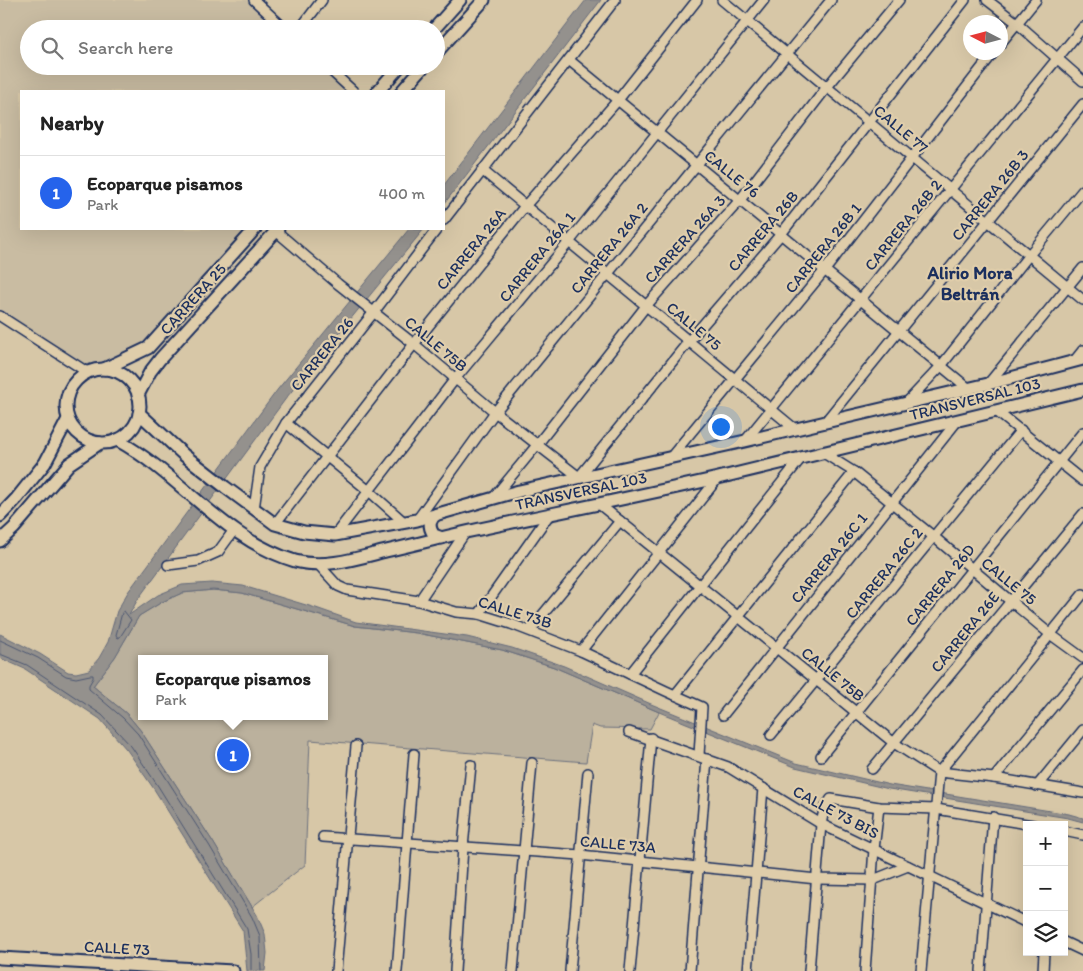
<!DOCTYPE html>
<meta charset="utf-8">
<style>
body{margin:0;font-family:Itim,sans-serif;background:#f6f6f6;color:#222}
.controls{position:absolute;right:15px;bottom:15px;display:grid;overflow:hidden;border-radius:0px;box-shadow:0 5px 20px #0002}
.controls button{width:45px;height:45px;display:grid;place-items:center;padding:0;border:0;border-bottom:1px solid #e0e0e0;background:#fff;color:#222;font:25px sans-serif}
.compass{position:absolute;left:963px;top:15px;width:45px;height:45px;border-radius:50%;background:#fff;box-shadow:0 5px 20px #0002;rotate:276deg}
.you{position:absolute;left:720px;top:426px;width:18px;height:18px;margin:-12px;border:4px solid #fff;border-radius:50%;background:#1a73e8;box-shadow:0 0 0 8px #1a73e833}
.badge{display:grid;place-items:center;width:32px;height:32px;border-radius:50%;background:#2563eb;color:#fff;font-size:16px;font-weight:700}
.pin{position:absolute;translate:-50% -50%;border:2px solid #fff;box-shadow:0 1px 5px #0006}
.popup{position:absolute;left:138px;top:655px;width:190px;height:65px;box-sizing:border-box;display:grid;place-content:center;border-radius:0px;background:#fff;filter:drop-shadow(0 1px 4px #0005);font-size:16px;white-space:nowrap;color:#767676}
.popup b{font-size:19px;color:#222}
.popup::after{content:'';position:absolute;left:50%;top:100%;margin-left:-10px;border:10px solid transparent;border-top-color:#fff}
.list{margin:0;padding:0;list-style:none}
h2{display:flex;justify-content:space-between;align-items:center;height:65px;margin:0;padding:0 20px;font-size:21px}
h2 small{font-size:16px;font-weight:400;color:#767676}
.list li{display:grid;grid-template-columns:32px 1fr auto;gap:15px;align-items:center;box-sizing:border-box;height:75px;padding:0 20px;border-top:1px solid #e0e0e0}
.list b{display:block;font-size:19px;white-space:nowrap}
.list p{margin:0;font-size:16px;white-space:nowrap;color:#767676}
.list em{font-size:16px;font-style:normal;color:#767676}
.icon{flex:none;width:28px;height:28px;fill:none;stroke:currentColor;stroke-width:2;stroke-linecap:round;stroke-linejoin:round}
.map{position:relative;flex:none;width:1083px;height:971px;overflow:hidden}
.search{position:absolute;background:#fff;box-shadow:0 5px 20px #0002;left:20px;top:20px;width:425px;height:55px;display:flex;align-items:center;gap:12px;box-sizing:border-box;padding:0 18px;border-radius:28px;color:#767676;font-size:19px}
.panel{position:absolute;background:#fff;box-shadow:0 5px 20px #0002;left:20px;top:90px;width:425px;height:140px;border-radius:0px}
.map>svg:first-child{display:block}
</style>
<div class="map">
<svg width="1083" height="971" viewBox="0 0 1083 971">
<rect width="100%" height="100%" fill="#d7c7a7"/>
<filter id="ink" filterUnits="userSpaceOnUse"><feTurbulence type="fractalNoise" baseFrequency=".02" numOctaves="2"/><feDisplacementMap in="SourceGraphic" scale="10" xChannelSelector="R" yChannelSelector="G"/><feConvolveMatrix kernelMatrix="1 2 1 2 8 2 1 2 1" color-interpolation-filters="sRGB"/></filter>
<g filter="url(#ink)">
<!-- built -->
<polygon fill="#c9bca2" points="0,0 254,0 285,29 29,29 29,66 326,66 353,91 21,91 21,229 255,229 148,348 104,369 91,371 0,316"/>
<!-- green -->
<path fill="#bbb19d" stroke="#6b707e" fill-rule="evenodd" d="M213,590L242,593L355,626L417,633L502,650L554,667L659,712L650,729L600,728L592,725L586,762L310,740L305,865L252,907L213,842L141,731L127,714L93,686L115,657L139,616L162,602L182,593ZM142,659H324V716H142Z"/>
<!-- water -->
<g fill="#94918d" stroke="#646a7a">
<polygon points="586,0 601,0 444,204 444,185"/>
<polygon points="409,229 424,229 287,397 138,599 129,615 158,595 182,585 212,583 243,586 316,608 356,622 467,637 512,648 564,666 651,704 796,763 890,785 1069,814 1083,818 1083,822 1068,818 889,789 795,767 659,712 554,667 502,650 417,633 355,626 242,593 213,590 182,593 162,602 139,616 115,657 93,686 127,714 141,731 213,842 257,915 265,934 267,953 265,971 247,971 243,931 154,789 127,750 100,719 25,669 0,658 0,634 40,654 68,672 76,673 89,670 99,658 108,642 117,611 128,592 278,389"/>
</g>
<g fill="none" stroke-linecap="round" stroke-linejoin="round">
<!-- shore -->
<g stroke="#4b5671" stroke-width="1">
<polygon points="124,611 131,620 120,637 118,638 116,635 122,613"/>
<polyline points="0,640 38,658 66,676 76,678 90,675 93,675 93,678 89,685 89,689 123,718 138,734 209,845 252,917 260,936 261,971"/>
<polyline points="0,654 27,665 102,715 131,746 158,786 247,929 251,954 251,971"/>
</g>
<defs>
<g id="street">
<polyline points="254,0 285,29"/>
<polyline points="722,0 1083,300"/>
<polyline points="987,0 1017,23 1083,81"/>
<polyline points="300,29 322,0"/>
<polyline points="1000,44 1036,0"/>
<polyline points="569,60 968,388"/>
<polyline points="326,66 353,91"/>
<polyline points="482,170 795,429"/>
<polyline points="444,220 615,0"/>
<polyline points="276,231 338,284 414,344 495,412 579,477 689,341 781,234 965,0"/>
<polyline points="0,316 87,372"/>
<polyline points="1075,360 1083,350"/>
<polyline points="988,384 1083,268"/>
<polyline points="907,402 941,366 1029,255 1083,190"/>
<polyline points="996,411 1083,481"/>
<polyline points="825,422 1083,104"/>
<polyline points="286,423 369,491 404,522"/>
<polyline points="745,441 1083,27"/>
<polyline points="822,452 854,472 934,537 1050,634 1083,658"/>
<polyline points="670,458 825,270 994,52"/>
<polyline points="494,497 537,445 646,306 740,200 827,87 899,0"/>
<polyline points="599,504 894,743 939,772 994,778 1083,793"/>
<polyline points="254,509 260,467 286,423 374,312 437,229"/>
<polyline points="417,520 495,412 831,0"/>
<polyline points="275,524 414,344 525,206 618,100 697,0"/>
<polyline points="335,535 455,379 569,242 764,0"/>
<polyline points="317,563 338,586 347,590 419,601 456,612 479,614 511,624 581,651 666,691 702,707 699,755"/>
<polyline points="168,565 198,561 218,552 234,530"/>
<polyline points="419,601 465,533"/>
<polyline points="479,614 549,515"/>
<polyline points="530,630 620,521"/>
<polyline points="581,651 718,478"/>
<polyline points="630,674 802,457"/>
<polyline points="675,695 854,472"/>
<polyline points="723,715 958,420"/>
<polyline points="629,732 728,767 821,824 1027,923"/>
<polyline points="771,735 1021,430"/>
<polyline points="821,756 1083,432"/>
<polyline points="872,769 1083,514"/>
<polyline points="994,778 1083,670"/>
<polyline points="1037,786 1083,730"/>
<polyline points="1064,831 1083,835"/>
<polyline points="323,837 580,855 817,879 873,880 908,866"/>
<polyline points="1064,942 1083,951"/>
<polyline points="336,971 356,746"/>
<polyline points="397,971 414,754"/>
<polyline points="455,971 463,847 471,765"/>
<polyline points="513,971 532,763"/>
<polyline points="570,971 588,773"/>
<polyline points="630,971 651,738"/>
<polyline points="690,971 707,759"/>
<polyline points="748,971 763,788"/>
<polyline points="809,971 821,824 824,810 831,799 879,807 936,809 1033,825"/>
<polyline points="865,971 874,849 879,807"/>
<polyline points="921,971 939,772 1083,594"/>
<polyline points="981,971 993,817"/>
<polyline points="1043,971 1044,952"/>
</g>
<g id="secondary">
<polyline points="434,29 460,0"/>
<polyline points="436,53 484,0"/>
<polyline points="378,91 400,66"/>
<polyline points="402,91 424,66"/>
<circle cx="103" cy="406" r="37"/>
<polyline points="104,369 148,348 255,229"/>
<polyline points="138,395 150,372 160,359 278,229"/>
<polyline points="139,413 184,455 225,487 275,524 304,532 335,535 417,520 519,491 745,441 988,384 1083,359"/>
<path d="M117,440C181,475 224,540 295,561C324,569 358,558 386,551C413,545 439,538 466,532C550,514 634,497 718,478C840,449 961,419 1083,390"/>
<path d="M437,514C429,519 428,527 434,535L442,538"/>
<polyline points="0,516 17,498 45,463 68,419"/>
<polyline points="0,541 14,528 69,464 100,443"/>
<polyline points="0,958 233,971"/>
</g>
</defs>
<!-- street casing -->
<use href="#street" stroke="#1b2f5e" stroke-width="12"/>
<!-- secondary casing -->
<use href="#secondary" stroke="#1b2f5e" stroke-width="15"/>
<!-- street -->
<use href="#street" stroke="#dfcdaa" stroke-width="9"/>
<!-- secondary -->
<use href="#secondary" stroke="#dfcdaa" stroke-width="11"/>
</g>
</g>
<g text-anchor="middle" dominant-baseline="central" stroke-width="4.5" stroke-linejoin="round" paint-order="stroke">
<!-- street labels -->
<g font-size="16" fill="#1b2f5e" stroke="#dfcdaa">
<text transform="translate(901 129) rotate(40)">CALLE 77</text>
<text transform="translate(732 174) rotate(39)">CALLE 76</text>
<text transform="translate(990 195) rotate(-51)">CARRERA 26B 3</text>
<text transform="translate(903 225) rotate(-51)">CARRERA 26B 2</text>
<text transform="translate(763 231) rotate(-50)">CARRERA 26B</text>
<text transform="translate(685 239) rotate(-48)">CARRERA 26A 3</text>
<text transform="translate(609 248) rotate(-51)">CARRERA 26A 2</text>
<text transform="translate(823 248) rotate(-51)">CARRERA 26B 1</text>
<text transform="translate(471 249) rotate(-51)">CARRERA 26A</text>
<text transform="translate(537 257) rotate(-51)">CARRERA 26A 1</text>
<text transform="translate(193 299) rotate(-48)">CARRERA 25</text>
<text transform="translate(694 326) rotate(40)">CALLE 75</text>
<text transform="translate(436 344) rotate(40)">CALLE 75B</text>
<text transform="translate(322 354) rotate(-51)">CARRERA 26</text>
<text transform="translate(975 399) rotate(-14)">TRANSVERSAL 103</text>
<text transform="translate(581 491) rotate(-12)">TRANSVERSAL 103</text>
<text transform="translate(829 558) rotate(-51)">CARRERA 26C 1</text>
<text transform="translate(884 573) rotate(-51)">CARRERA 26C 2</text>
<text transform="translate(1009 581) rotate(39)">CALLE 75</text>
<text transform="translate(940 585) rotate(-51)">CARRERA 26D</text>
<text transform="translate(515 612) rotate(17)">CALLE 73B</text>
<text transform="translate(965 632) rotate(-51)">CARRERA 26E</text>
<text transform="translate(833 674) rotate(39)">CALLE 75B</text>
<text transform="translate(836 812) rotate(28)">CALLE 73 BIS</text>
<text transform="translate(618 844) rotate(5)">CALLE 73A</text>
<text transform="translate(117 948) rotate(3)">CALLE 73</text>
</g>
<!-- neighbourhood labels -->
<g font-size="18" font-weight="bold" fill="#1b2f5e" stroke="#dfcdaa">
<text x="970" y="273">Alirio Mora<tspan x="970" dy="21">Beltrán</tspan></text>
</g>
</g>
</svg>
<div class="controls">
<button>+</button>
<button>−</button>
<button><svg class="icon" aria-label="layers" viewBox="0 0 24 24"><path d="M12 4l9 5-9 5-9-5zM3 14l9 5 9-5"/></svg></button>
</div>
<svg class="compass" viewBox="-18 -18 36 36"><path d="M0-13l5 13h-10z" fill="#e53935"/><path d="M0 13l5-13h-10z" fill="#767676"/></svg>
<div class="you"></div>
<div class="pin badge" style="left:233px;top:755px">1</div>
<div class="popup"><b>Ecoparque pisamos</b>Park</div>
<div class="search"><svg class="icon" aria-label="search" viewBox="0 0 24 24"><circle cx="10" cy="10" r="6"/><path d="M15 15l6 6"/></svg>Search here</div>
<section class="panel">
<h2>Nearby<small></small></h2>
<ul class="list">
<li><span class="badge">1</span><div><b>Ecoparque pisamos</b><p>Park</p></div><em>400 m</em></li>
</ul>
</section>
</div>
